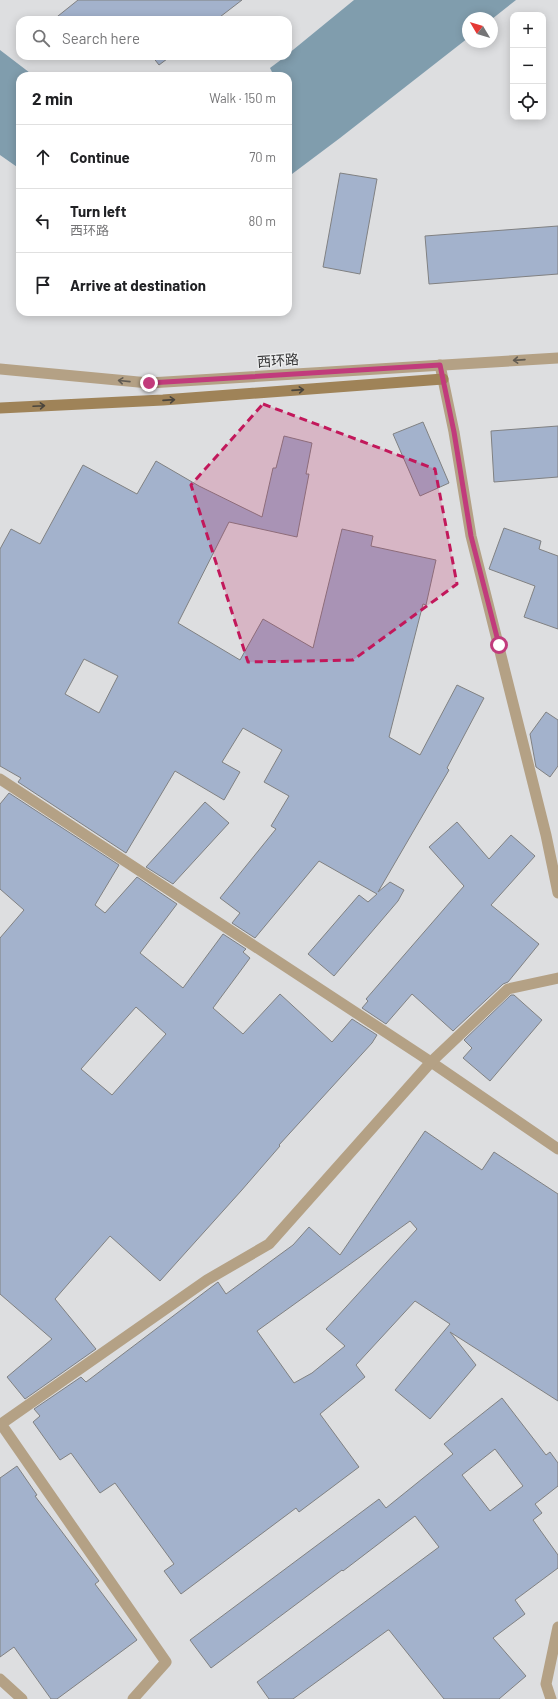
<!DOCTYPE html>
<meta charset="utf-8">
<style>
body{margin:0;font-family:Barlow,"Noto Sans SC",sans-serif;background:#f6f6f6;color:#202124}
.controls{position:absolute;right:12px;top:12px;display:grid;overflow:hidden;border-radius:8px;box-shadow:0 2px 10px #0003}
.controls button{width:36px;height:36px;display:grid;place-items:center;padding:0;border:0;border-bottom:1px solid #e0e0e0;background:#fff;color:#202124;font:20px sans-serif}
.compass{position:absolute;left:462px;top:12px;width:36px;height:36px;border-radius:50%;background:#fff;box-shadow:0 2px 10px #0003;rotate:308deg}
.stop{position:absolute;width:12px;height:12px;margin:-9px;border:3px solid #c13b7c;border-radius:50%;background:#fff}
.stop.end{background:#c13b7c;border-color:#fff;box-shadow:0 1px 4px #0008}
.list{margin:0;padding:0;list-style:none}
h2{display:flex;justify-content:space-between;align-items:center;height:52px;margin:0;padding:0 16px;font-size:17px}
h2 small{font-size:13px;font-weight:400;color:#757577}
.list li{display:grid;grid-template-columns:26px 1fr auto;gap:12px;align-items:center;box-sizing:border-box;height:64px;padding:0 16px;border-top:1px solid #e0e0e0}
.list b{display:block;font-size:15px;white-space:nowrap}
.list p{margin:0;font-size:13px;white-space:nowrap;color:#757577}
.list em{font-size:13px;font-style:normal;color:#757577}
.icon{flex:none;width:22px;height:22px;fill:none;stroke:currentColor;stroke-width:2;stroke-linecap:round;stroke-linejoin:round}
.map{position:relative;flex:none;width:558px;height:1699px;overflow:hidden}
.search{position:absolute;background:#fff;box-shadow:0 2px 10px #0003;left:16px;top:16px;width:276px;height:44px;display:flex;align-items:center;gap:10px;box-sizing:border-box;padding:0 14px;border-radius:12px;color:#757577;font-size:15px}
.panel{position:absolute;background:#fff;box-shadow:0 2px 10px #0003;left:16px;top:72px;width:276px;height:244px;border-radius:12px}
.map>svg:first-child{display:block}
</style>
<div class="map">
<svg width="558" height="1699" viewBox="0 0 558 1699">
<rect width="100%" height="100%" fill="#dddee0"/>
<!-- water -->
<g fill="#809dad">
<polygon points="354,0 516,0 492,19 468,18 468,38 340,138 288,177 288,76 274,76 270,68 286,56 288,56 288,54"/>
<polygon points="0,50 34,76 20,76 20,169 0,155"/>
</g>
<!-- building -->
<g fill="#a3b2cc" stroke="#808182" fill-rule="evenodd">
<polygon points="78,0 242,0 216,20 53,20"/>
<polygon points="152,56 171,56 159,65"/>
<polygon points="340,173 377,179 360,274 323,267"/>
<polygon points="558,226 558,274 429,284 425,236"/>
<polygon points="423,422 449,483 420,496 393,434"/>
<polygon points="558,426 558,477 494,482 491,431"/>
<path d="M284,436L312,443L306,474H309L297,537L229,522L178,623L240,660L263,619L313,648L342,529L373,536L371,546L436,560L426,605L423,604L389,737L420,755L457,685L484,698L447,768L449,770L378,892L390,882L404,890L398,901L334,976L308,954L359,895L368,902L377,894L319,861L255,938L232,923L240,913L220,898L276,829L271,826L289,796L264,782L282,750L243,728L222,762L240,772L224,800L175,771L126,853L18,782L21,778L0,766V549L11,529L40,544L83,465L137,494L156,461L199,486L262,517L273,468H276ZM84,659L118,676L99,713L65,694Z"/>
<polygon points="504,528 541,541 539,549 558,556 558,629 524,617 535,586 489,569"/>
<polygon points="546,712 558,720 558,766 550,777 536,767 530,734"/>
<path d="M9,793L119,865L95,905L105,913L137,877L177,904L140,953L183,988L223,934L246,949L243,952L250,958L213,1008L243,1034L280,994L332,1042L352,1019L377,1035L372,1043L279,1145L280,1146L241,1191L160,1281L110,1236L55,1299L96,1349L25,1399L7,1377L52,1339L0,1294V938L24,910L0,889V804ZM136,1007L166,1034L112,1095L81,1069Z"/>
<polygon points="205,802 229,823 173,884 146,867"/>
<polygon points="457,822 489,859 511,835 535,856 491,905 539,944 508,982 503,984 453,1031 412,994 386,1024 362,1008 368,1001 366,999 464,886 429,847"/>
<polygon points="511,995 514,995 542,1020 490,1081 463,1058 472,1048 464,1040"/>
<path d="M425,1131L482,1170L494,1152L558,1194V1401L450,1332L476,1365L430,1419L395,1390L450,1324L415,1301L356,1365L365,1377L320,1414L359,1467L299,1512L296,1508L181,1594L164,1571L174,1564L115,1483L100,1493L71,1453L60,1460L33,1422L40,1416L34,1409L81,1377L86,1382L218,1282L226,1294L293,1245L309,1227L340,1255ZM410,1221L417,1229L326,1329L345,1346L312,1373L294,1383L257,1331Z"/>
<path d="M502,1398L546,1455L550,1452L558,1463V1486L535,1504L542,1513L533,1520L558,1555V1568L515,1600L525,1614L493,1638L526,1676L499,1699H444L389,1630H388L293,1699H269L257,1682L439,1547L415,1516L343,1571L342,1570L211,1668L190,1640L379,1499L386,1508L453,1454L444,1444ZM495,1449L523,1486L490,1511L462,1475Z"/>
<polygon points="17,1466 37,1495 35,1496 99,1581 95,1584 137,1640 57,1699 51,1699 14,1647 0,1657 0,1478"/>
</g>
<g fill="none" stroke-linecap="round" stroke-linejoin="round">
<!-- minor -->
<g stroke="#b4a185" stroke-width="11">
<polyline points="440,365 454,432 471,536 546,835 558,893"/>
<polyline points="0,779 431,1062 558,1149"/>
<polyline points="0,1679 22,1699"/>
<polyline points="133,1699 166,1662 1,1424 207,1280 269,1244 431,1062 508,989 558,978"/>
<polyline points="551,1699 546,1684 558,1627"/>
</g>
<!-- tertiary -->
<polyline stroke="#b4a185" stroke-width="11" points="0,369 149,383 558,358"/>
<!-- secondary -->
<polyline stroke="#9f8358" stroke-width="11" points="0,408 163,400 443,379"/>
</g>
<!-- one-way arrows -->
<defs><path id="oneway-shaft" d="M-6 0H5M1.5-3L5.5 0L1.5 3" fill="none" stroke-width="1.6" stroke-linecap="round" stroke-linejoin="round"/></defs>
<g stroke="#615b52">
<use href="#oneway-shaft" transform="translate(519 360) rotate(176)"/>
<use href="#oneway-shaft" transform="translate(124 381) rotate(-174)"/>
</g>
<g stroke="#4a453d">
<use href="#oneway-shaft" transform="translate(298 390) rotate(-4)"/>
<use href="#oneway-shaft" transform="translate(169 400) rotate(-4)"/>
<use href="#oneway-shaft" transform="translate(39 406) rotate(-3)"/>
</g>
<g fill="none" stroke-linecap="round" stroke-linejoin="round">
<!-- route -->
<polyline stroke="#c13b7c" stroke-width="5" points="149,383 440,365 454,432 471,536 499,645"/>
</g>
<!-- marked area -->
<path fill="#c2185b" fill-opacity="0.2" stroke="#c2185b" stroke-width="3" stroke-dasharray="8 5" stroke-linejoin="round" d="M263,404L435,469L457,584L353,660L248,662L191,485Z"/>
<g text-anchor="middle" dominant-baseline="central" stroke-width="3" stroke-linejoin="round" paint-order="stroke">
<!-- street labels -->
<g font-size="14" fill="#353536" stroke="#ebeced">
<text transform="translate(278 360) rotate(-4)">西环路</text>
</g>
</g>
</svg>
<div class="controls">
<button>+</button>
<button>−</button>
<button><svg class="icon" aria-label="locate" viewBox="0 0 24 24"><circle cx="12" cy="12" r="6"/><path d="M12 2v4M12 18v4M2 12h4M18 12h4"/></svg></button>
</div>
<svg class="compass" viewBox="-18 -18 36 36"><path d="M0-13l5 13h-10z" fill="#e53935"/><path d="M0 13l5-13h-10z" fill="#757577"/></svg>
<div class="stop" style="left:499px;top:645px"></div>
<div class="stop end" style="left:149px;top:383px"></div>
<div class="search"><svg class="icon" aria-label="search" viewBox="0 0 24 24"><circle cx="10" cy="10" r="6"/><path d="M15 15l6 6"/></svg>Search here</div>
<section class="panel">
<h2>2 min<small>Walk · 150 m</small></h2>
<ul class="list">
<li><svg class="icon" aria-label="ahead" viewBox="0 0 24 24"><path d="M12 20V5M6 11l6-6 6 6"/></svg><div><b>Continue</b></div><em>70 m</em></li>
<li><svg class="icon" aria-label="left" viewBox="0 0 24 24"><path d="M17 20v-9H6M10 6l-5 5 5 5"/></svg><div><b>Turn left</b><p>西环路</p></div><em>80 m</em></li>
<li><svg class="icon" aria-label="arrive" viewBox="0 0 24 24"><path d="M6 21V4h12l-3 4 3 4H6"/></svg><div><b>Arrive at destination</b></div></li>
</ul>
</section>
</div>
